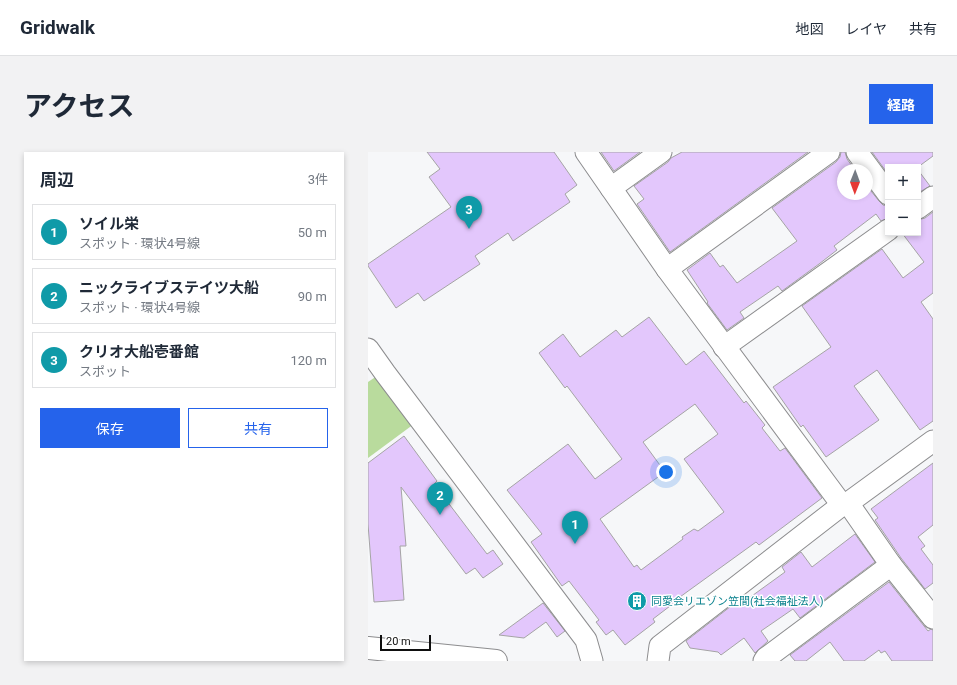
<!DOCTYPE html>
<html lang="ja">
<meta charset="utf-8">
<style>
body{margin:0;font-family:Roboto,"Noto Sans JP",sans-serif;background:#f2f2f3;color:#1f2937}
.controls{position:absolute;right:12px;top:12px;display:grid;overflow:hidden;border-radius:0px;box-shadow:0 2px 6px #0003}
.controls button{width:36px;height:36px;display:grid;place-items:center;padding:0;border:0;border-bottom:1px solid #e0e1e3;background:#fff;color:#1f2937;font:20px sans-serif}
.compass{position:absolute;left:469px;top:12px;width:36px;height:36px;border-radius:50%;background:#fff;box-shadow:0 2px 6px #0003;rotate:181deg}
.scale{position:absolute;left:12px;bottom:10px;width:51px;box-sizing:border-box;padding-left:4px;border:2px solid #0f0f0f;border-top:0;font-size:11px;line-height:14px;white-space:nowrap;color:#0f0f0f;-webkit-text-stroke:3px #fff;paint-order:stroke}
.you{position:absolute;left:298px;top:320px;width:14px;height:14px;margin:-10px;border:3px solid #fff;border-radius:50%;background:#1a73e8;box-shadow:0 0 0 6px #1a73e833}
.badge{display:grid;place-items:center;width:26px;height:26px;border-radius:50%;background:#2563eb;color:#fff;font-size:13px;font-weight:700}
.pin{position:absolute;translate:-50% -33px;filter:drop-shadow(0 1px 2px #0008)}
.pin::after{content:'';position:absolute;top:21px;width:14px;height:12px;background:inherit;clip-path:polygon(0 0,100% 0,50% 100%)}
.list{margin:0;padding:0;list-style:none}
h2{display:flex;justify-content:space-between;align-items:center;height:52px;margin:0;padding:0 16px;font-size:17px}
h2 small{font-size:13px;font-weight:400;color:#747a83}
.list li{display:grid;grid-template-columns:26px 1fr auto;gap:12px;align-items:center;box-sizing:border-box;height:56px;margin:0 8px 8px;padding:0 8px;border:1px solid #e0e1e3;border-radius:0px}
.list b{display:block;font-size:15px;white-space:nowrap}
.list p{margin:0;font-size:13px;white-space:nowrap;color:#747a83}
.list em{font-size:13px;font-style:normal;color:#747a83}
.actions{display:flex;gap:8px;padding:12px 16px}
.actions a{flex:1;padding:9px 0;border:1px solid #2563eb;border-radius:0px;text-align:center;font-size:14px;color:#2563eb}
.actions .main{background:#2563eb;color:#fff}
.map{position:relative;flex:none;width:565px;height:509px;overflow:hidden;border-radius:0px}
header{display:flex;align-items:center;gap:24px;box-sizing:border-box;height:56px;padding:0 20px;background:#fff;border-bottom:1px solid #e0e1e3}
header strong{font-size:19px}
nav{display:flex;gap:22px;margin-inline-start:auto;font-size:14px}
.intro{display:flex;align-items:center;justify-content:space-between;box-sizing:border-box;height:96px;padding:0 24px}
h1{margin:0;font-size:28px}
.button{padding:10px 18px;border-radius:0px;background:#2563eb;color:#fff;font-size:14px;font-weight:700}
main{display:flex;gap:24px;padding:0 24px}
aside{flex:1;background:#fff;border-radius:0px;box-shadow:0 2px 6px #0003}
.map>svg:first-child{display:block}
</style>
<header>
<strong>Gridwalk</strong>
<nav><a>地図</a><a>レイヤ</a><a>共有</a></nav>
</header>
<div class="intro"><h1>アクセス</h1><a class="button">経路</a></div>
<main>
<aside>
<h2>周辺<small>3件</small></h2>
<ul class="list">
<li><span class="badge" style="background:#0f9aa8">1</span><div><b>ソイル栄</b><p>スポット · 環状4号線</p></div><em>50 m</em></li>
<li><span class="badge" style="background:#0f9aa8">2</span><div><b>ニックライブステイツ大船</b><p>スポット · 環状4号線</p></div><em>90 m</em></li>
<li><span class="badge" style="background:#0f9aa8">3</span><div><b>クリオ大船壱番館</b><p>スポット</p></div><em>120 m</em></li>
</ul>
<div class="actions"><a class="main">保存</a><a>共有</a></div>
</aside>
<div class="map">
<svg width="565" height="509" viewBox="0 0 565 509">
<rect width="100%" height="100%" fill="#f6f7f9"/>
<!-- green -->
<polygon fill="#b9db9d" points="9,224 46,272 0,306 0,230"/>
<!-- building -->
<g fill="#e3c7fc" stroke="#a5a4a5" fill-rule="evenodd">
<polygon points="59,0 186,0 209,33 197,42 202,50 145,89 140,81 107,104 112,112 56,149 50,141 28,156 0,114 0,112 83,55 61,25 72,17"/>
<polygon points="233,0 272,0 246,19"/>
<polygon points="314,0 440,0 302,100 269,52 276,47 266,34 300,10 303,6"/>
<polygon points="473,0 477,0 479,7 487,18 475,18 475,42 499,42 499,34 511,49 515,53 520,54 520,66 513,69 508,62 466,94 469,98 451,112 414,139 410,134 372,160 376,166 359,178 339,151 340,150 319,118 342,101 352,115 355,113 369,131 429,89 404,56 468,10 472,5"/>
<polygon points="504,0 565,0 565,4 550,15 520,15 520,22"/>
<polygon points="550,18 562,34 550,41"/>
<polygon points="565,60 565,141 553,150 565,167 565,269 552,278 509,218 486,234 511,268 458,305 435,273 433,275 405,235 463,195 434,154 514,97 535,126 556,110 534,81 550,81 550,68 557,66"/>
<path d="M281,165L318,213L336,199L376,251L378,249L397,273L394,276L412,299L417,296L454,346L391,393L388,390L305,450L306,451L285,467L287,470L257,493L245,478L238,483L228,470L231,468L201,429L194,434L163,390L174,382L139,338L200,292L227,327L254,307L199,234L197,236L171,201L195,182L212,205L248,178L254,185ZM327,252L350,282L316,307L356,360L330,379L326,377L314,385L315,387L273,418L269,413L266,415L232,367L297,320L275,290Z"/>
<polygon points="36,284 69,329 66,332 119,402 125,398 135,412 115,426 107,416 98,422 33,335 38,394 32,394 36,448 6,450 0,372 0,311"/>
<polygon points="565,311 565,373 550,385 557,394 553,397 565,413 565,431 557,437 533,406 507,368 510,366 503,357"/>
<polygon points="487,382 507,410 432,466 425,457 393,479 400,489 387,501 376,486 353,503 350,500 322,496 318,489 367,451 370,454 417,420 414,415 433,400 444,415"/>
<polygon points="521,430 560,479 563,477 565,478 565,509 524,509 517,499 513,501 511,498 496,509 476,509 462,490 438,509 427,509 422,503"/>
<polygon points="175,451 197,479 189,485 178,470 156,486 131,483"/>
</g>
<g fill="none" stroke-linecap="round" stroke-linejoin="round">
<defs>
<g id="minor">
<polyline points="218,0 299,117 474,353"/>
<polyline points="489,0 520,42"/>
<polyline points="243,36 293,0"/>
<polyline points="550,56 565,45"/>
<polyline points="299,117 461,0"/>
<polyline points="356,195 520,78"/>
<polyline points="0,197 17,221 218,488 224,509"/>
<polyline points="480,351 523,413 565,466"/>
<polyline points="290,509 292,494 474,353 480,351 565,289"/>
<polyline points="396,509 398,506 523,413"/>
</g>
<polyline id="major" points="0,496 128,509"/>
</defs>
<!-- minor casing -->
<use href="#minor" stroke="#8d8d8f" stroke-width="23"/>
<!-- major casing -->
<use href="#major" stroke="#8d8d8f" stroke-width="24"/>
<!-- minor -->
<use href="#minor" stroke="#fff" stroke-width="21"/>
<!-- major -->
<use href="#major" stroke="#fff" stroke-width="22"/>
</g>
<!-- icons -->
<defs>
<symbol id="building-disc" viewBox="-11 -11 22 22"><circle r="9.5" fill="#0f9aa8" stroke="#fff"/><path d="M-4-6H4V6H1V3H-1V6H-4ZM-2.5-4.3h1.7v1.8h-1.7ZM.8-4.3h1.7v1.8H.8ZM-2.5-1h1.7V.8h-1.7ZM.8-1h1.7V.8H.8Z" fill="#fff"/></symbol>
</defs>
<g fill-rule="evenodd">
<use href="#building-disc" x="258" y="438" width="22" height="22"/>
</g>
<g text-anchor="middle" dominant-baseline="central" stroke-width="3" stroke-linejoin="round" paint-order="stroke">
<!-- culture labels -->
<g font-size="11" fill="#0d838f" stroke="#fff" text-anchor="start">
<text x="283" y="449">同愛会リエゾン笠間(社会福祉法人)</text>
</g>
</g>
</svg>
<div class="controls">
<button>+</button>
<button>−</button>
</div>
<svg class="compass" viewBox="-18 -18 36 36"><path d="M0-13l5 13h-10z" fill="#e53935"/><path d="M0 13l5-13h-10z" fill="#747a83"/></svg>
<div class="scale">20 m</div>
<div class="you"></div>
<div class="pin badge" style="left:207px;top:392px;background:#0f9aa8">1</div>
<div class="pin badge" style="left:72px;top:363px;background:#0f9aa8">2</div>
<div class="pin badge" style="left:101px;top:77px;background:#0f9aa8">3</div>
</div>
</main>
